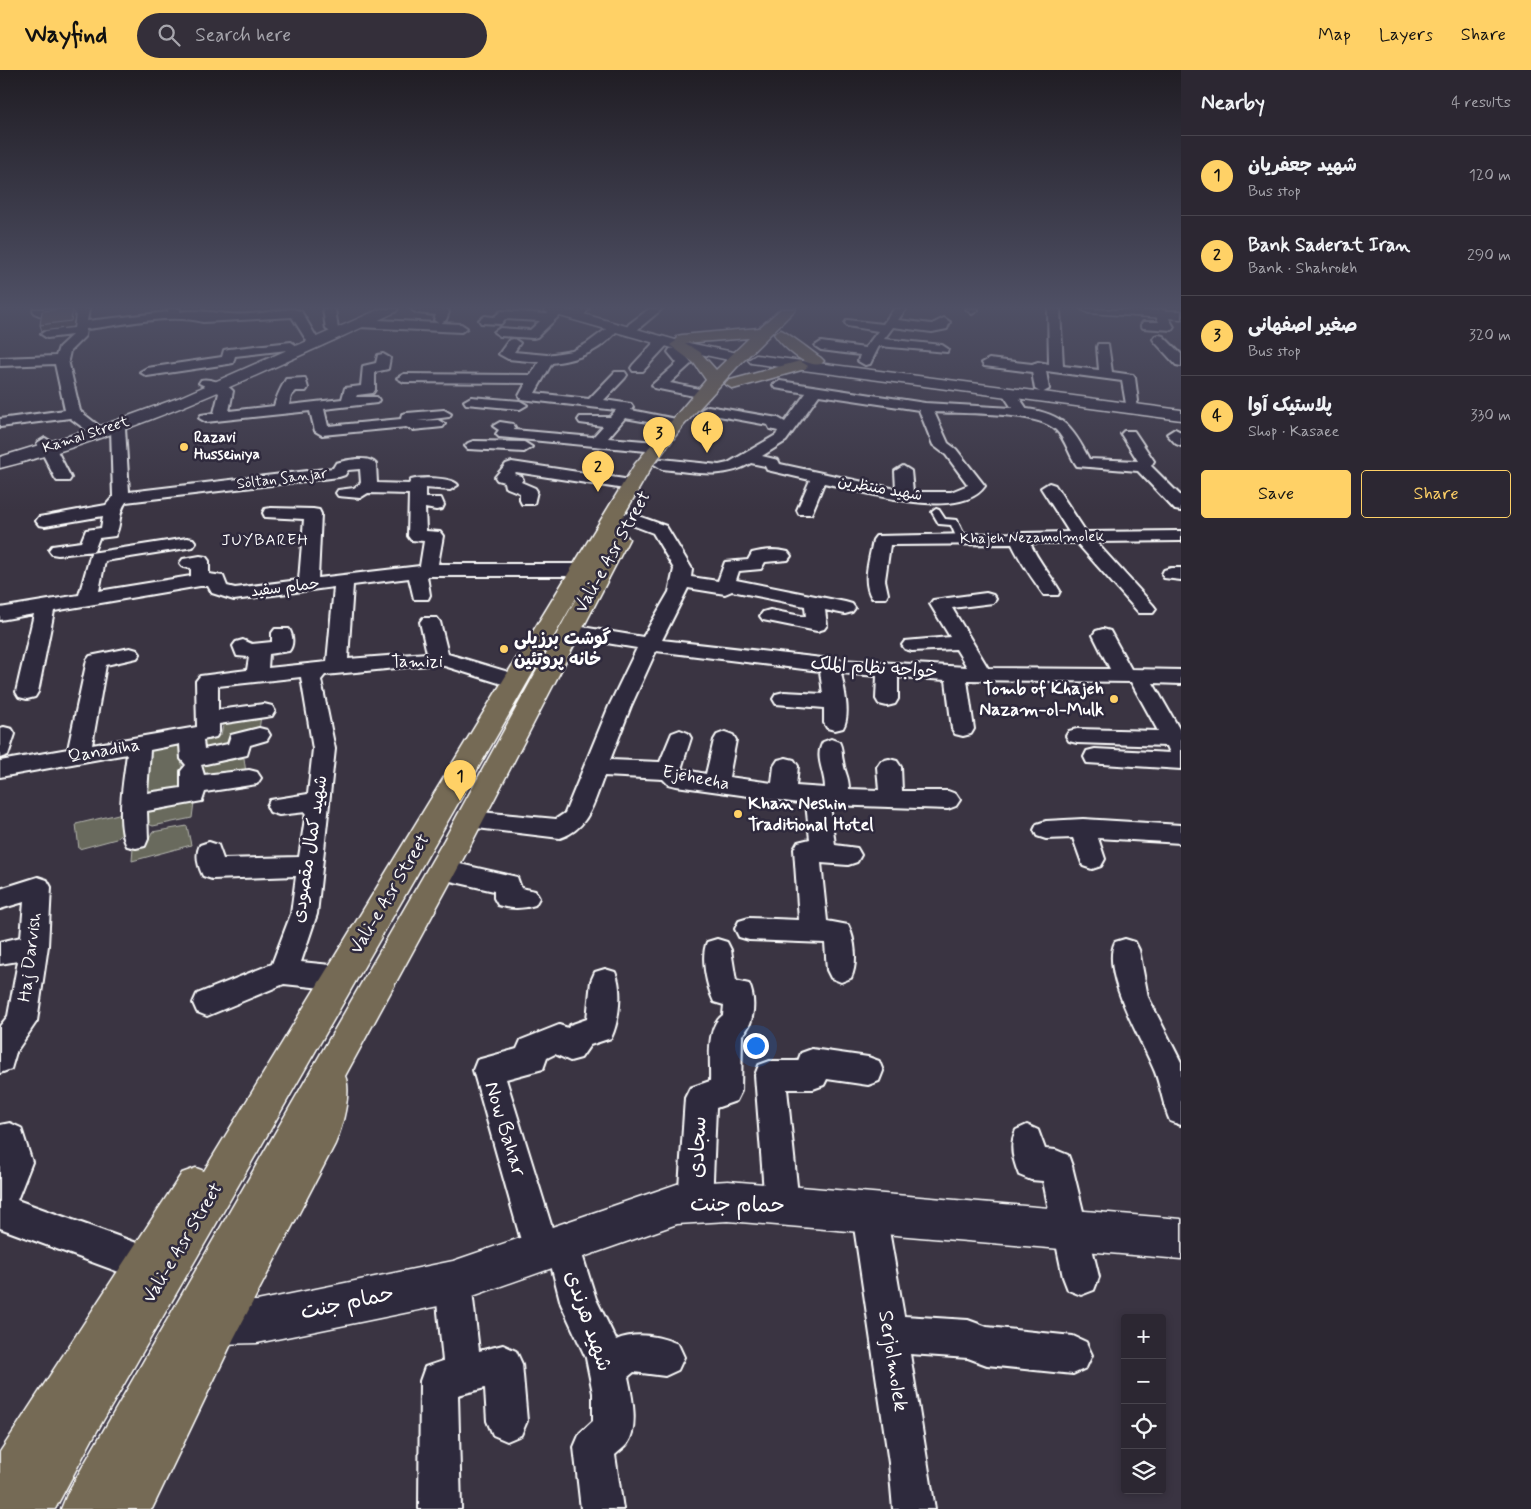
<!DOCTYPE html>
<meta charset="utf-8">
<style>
body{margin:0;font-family:Mynerve,"Playpen Sans Arabic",sans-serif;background:#342f3a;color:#f1f3f6}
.controls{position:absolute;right:15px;bottom:15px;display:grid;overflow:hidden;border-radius:5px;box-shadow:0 2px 8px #0003}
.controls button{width:45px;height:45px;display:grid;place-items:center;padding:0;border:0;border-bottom:1px solid #48444d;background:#2c2732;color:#f1f3f6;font:25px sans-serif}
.you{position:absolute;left:755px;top:975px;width:18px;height:18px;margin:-12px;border:4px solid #fff;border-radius:50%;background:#1a73e8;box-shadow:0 0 0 8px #1a73e833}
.badge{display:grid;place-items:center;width:32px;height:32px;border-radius:50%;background:#ffd166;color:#111;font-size:16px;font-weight:700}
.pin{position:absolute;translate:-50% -41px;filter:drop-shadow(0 1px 2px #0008)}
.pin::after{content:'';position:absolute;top:26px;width:18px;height:15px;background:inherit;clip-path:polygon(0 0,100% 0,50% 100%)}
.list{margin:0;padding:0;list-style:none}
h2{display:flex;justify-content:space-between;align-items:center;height:65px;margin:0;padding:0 20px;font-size:21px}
h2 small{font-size:16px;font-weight:400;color:#a6a5ac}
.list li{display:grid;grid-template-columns:32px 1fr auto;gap:15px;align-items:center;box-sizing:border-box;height:80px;padding:0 20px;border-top:1px solid #48444d}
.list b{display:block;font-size:19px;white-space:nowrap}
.list p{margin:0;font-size:16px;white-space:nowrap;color:#a6a5ac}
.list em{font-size:16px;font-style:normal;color:#a6a5ac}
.actions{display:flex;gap:10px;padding:15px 20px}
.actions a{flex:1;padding:11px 0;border:1px solid #ffd166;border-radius:5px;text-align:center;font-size:18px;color:#ffd166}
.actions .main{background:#ffd166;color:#111}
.icon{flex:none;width:28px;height:28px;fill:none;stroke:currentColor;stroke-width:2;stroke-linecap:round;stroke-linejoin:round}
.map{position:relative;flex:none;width:1181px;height:1439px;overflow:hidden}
header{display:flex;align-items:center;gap:30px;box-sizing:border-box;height:70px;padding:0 25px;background:#ffd166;color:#111}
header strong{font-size:24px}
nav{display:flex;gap:28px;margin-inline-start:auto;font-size:18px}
.search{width:350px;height:45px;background:#342f3a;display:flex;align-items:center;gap:12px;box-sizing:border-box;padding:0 18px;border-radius:28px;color:#a6a5ac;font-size:19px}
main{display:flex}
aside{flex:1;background:#2c2732}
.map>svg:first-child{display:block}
</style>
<header>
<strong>Wayfind</strong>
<div class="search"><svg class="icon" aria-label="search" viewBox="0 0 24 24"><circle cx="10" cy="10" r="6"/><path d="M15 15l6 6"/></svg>Search here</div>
<nav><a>Map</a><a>Layers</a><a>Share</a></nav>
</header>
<main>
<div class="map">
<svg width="1181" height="1439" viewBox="0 0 1181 1439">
<rect width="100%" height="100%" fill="#3a3442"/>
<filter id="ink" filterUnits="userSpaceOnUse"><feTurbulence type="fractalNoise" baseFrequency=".02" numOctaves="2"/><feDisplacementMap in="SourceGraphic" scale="10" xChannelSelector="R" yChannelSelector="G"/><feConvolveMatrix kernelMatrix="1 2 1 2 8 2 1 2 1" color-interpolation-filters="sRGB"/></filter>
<g filter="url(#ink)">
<!-- green -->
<g fill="#696b5d" stroke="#b4b5ae">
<polygon points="261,646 259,660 232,674 201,680 201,671 221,665 224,650"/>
<polygon points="182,673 182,720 147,725 148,678"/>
<polygon points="244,688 246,703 200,708 201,695"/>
<polygon points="194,732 192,748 153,756 144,752 145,738"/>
<polygon points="131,741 133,753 116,769 79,779 76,754"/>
<polygon points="187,756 191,775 132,791 133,778 148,772 152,762"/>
</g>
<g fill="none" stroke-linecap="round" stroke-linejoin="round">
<defs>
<polygon id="service" points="936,439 939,440 945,449 957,450 966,469 964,471 958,471 951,455 939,454 932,442"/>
<g id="minor">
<path d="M33,239H89L87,251L168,242V239H180V242C192,239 218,243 229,244C249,246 272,241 292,239L301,241L317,268L311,272L307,271L292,247L203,252C169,243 124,255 86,259L85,266L70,281L68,290L80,341L103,359L105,362L103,365H93L70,348L0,357V349L65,340L55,294L0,296V288L56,286L59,277L72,265L47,268L41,264L47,260L74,258L76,244L46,248L34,243Z"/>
<polygon points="323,239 335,239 338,259 336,262 332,263 326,259"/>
<polygon points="411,239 447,239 449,242 446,250 441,253 461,254 467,258 461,262 359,257 353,253 359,249 438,253 434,250 436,245 417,243"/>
<polygon points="553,239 563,239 564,241 537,267 533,268 500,266 494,262 500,258 530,260 540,251 505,249 501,254 481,253 479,250 485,246 494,247 501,241 547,244"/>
<polygon points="649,239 662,239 637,260 629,260 627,257 629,254"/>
<polygon points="894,239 906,239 898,250 932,254 944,248 950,252 947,259 932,262 893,257 884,269 942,275 948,279 947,282 879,276 870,294 865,295 858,291 860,285 821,280 815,276 821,272 865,278 878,261 847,256 845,253 847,250 883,254"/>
<polygon points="966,239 978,239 978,240 972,244"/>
<polygon points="1048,239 1060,239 1063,296 1099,300 1097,277 1098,274 1108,274 1112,302 1133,305 1135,308 1138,331 1136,334 1126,334 1122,311 1046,301 1049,319 1042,323 1035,319 1032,302 984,296 982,293 989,289 1032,294 1038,292 1049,294"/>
<polygon points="1160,239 1164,240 1174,257 1172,260 1143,258 1141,255 1143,252 1159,252 1154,243"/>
<path d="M613,254L619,258C603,280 578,290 552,293L535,323L589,329L615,302H625L627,305L625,308L604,330L631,334L633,337L631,340L676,349L683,353L676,357L625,348L608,368L657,372L665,377L662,380L657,382L499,367L496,364L499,360L493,356L500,352L513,354L515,357L514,360L593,367L603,356L580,353L578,350L580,347H610L616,340L521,329L519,326L526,313L404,312L397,308L404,304L531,305L539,292L508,289L499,284L509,270L514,269L520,273L514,282L547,285L572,281L586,274Z"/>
<polygon points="1159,265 1163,266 1181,284 1181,296 1176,295 1155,272 1153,269 1155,266"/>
<polygon points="663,267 669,271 668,274 643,301 633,301 631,298 633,295 658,268"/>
<polygon points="291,272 297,276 296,279 235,286 233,293 228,294 147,306 140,302 147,298 222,287 224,280 229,279"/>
<polygon points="687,275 693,279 684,284 692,293 670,313 709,321 711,324 709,327 704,328 654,318 652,315 677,293 668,282 670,279"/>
<path d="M383,284L390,288L388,299L375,302V320L373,323L357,325L356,327H377L379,330L377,333L324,339L328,356L401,349L402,344L407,343L444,340L451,344L449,347L417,351L438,350L445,354L443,357L413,360L406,357L322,365L315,361L310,341L206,352L199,348L201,345L214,343L219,323L199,313L201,310C210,308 227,314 233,321L229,341L274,336C277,325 281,318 286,309L305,308L308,318L306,321H296L291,326L289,335L342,329L345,318L361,316L363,296L376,293L378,285Z"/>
<path d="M780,311L925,333L1012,338L1002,323L1009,319L1014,320L1027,339C1063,344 1073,358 1089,389L1138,391L1121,364L1124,361H1134L1154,391L1151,396L1181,426V441L1175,440L1138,401L1077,396C1069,385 1066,370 1056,360C1036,341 962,344 934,342L948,373L956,379L985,416C960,453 860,421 824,413L813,440L811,444H799L797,440L810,410L767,400L765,396L751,393C723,410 693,402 662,399L654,394L662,389L719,395L728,393L776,365L778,361L770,359L768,355L708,344L701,340L708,336L778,348L785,352L806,323L775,318L773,315ZM819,325L919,340L933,375L946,385L968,415L951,422H913L911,401L903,396L895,401L896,419L780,394L778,390L762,386L786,371Z"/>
<polygon points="471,327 520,331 527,335 520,339 466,334 464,331"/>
<path d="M118,354L125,358L129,422L333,398L336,393C346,390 369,385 376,394L377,413L409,414L411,410C420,407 453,407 458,415L450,420L425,418V428H441L444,435L442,439L436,440L425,438L426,461L440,462L443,466L438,494H580L586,496L589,500L586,504L580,506H427L430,525L428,529H414L409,508L353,515L348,589L427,583L420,552L423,548H437L440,552L448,584L522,606L526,611L522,616L515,618L438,594L325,605L321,610L335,679L317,844L301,892L341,896L351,900L355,908L351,916L341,920L284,914L207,946L197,942L193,933L197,924L272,894L291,844L296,806L212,809L203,806C198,796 195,785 200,775L209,772L218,775L223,789L299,787L306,742L279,745L270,742L267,736L270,730L308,724L313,679L301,607L218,616V640L264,634L272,636L275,641L272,646L219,654V662L216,667L203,670L204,679L228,674L231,665L259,658L267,660L270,665L267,670L250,675L247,685L201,695L204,705L249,700L257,702L261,708L257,714L205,722L202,731L147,741L148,769L145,776L136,778L127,776C115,754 124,708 127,684L0,707V691L68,679L87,590L90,586L130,578L137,580L140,584L137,588L106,595L92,675L197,657L196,611L200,606L247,600L249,587L237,586L233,576L236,572L243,570L252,574L272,572V563L275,559H289C293,565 294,575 289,581L269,584L268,598L327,592L334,517L234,530L212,523L208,516H200L54,541L38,622L35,627L27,629L19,627L16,622L34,544L0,550V538L79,525L91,483L187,468L193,469L196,473L193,477L187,478L105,491L99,521L191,506V498L183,497L180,493L183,489L200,486L206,487L209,491V504L223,506L227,516L235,518L299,510L304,449L265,447L263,443L265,439L271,438L313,439L319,440L321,444L318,508L420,496L424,471L411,470L408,466L409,424L368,423L360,428L338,426L336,423L338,420L354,418L361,413L360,399L348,400L345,405L339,407L126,432C117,444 122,455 115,466L99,468L94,481L58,485L52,484L49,480L52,476L81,472L86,460L101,458L103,446L45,456L39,455L36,451L39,447L45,446L106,435L113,427L111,358ZM180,674L181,689L186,695L181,701V718L147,723L150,680Z"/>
<polygon points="1175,359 1181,362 1181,376 1176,374 1167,364"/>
<polygon points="45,368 53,373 71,408 69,411 57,411 55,408 37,373"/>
<polygon points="473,371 524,372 532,377 524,382 468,379 465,376 468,373"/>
<polygon points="512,392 631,410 639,415 631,420 516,402 514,404 521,406 523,409 521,412 535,418 537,421 534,434 522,434 520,430 520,423 505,417 504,412 497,410 495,407 506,394"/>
<path d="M1049,413L1055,415L1086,462L1181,461V471L1096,472L1153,535L1156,539L1153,543H1139L1077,473H1030C1038,491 1050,504 1060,521L1058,525H1044C1032,508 1021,493 1012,474L890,475L885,510L888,524L886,528H872C861,512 870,488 873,470L876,466L1069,462L1041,418Z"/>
<path d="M630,443L666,456L692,499L691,507L718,511L725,492L748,490L752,483C763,480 777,479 788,482L791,486L788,490L765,492L761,499L739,501L736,510L845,532L852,534L855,538L852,542L845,544L825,540L827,555L824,559L817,561L763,550L760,546L763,542L770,540L806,547L805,536L732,521L725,524L688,518L662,570L840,590L967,597L956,579L912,581L905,579L902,575L905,571L950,567L930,534L933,530L986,523L993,525L996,529L993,533L952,538L988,598L1110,599L1093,565L1096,561L1103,559L1110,561L1131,599L1181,600V614L1153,613L1181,662V699L1087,693L1084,687L1087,681L1095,679L1170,683L1167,676L1077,673L1069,671L1066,666L1069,661L1077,659L1158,661L1131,612L967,610L974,659L971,664L963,666L955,664L952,659L946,610L898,607V629L895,634L887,636L879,634L876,629L877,606L841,603C844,618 851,645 843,658L835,660L827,658L824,653V638L776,634L773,629L776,624L784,622L823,624L820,601L656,581L631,636L610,690L660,692L672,663L680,660L688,663L691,668L681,699L706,704L714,670L717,665L725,662L733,665L736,670L729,707L772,713L774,696L778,690L786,688L794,690L798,696L796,716L825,718C825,701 814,687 823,672L831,669L839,672C843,679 841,684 843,691C844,702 849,706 849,719L879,720L877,697L881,691L889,689L897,691L901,697L902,721H948L956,724L960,730L956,736L948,739L830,735L835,775L857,778L861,785L857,792L848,795L821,793L827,851L848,855C855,869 858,894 851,908L841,912L831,908L827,900L825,873L749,870L739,867L735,859L739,851L749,848L799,850L794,779L798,772L810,769L806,734L676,716L668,714L663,709L604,706C594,731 589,759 560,768L460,756L457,750L460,744L469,741L556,749L565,743L609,636L637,578L570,567L563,565L560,561L563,557L570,555L643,567L669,522L674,499L653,463L624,452L621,448L624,444Z"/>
<polygon points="1171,498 1181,498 1181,510 1164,508 1162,504 1164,500"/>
<polygon points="4,657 12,659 15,664 8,685 0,688 0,658"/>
<polygon points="1083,749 1181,755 1181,773 1098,768 1105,789 1101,796 1092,799 1083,796 1073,768 1046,769 1037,766 1034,760 1037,754 1046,751"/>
<path d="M442,790L517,807L521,818L535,821L539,828L535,835C523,839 510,839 498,835L494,828V821L433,807L429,800L433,793Z"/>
<polygon points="38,807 47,810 51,817 48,876 37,951 16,982 11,999 0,1003 0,956 8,946 18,891 0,894 0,872 21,867 24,832 0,839 0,819"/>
<path d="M717,869L727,872L731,880L736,911L749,914C756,929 755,954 742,965L741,1021L736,1031L716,1038L712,1133L707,1145L695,1150L683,1145L678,1133L685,1028L690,1018L710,1011C711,991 705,958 723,945L724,935L714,932C707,917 700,887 707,872Z"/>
<path d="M1125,869L1135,872L1139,880L1148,927L1181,992V1055L1170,1051C1163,1035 1161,1018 1155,1002C1143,972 1100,903 1115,872Z"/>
<path d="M605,899L615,902C623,919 619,952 611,968L590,975L581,988L570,991L555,984L547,988L543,999L506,1009L553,1161L563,1157L575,1162L596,1229L616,1270C636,1261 659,1266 678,1274L684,1287L678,1300L665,1306L634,1302L628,1307C632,1326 639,1357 627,1374C624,1378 619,1381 615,1385L623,1439H581L574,1377L580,1363L593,1351V1323L586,1288L561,1234L551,1195L542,1199L530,1193L524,1181L473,1000L477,990L517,979L521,970L559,955L568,958L570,955L587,949L591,911L595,902Z"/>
<polygon points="812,979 868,987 879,991 883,1001 879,1011 868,1015 827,1009 824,1015 813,1019 787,1019 799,1135 794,1147 782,1152 770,1147 765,1135 755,1005 759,995 770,991 798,991 801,983"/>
<polygon points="10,1053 21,1058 32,1092 17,1130 159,1181 164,1194 159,1207 146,1212 0,1158 0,1055"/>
<path d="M1027,1055L1038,1060L1045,1079L1056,1080L1068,1085L1072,1096L1099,1207L1094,1220L1081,1225L1068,1220L1063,1207L1043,1111L1031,1110L1019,1105C1013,1090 1009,1075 1016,1060Z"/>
<polygon points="869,1126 881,1131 886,1143 904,1246 968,1250 987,1257 1073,1266 1086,1272 1092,1285 1086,1298 1073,1304 987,1295 968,1288 910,1284 935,1439 893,1439 889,1393 852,1143 857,1131"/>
<polygon points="453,1194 466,1199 471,1212 479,1281 503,1275 516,1281 522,1294 527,1351 521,1365 507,1371 493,1365 487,1351 485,1318 458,1325 461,1439 419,1439 420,1311 425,1297 443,1291 435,1212 440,1199"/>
</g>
<g id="tertiary">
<polygon points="574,239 589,239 584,245 579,246 572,242"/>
<polygon points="1081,239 1181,241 1181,249 1088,243"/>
<polygon points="728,1111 1181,1149 1181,1189 728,1151 677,1154 453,1233 257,1273 219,1274 204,1268 198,1253 204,1238 219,1232 257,1231 453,1191 677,1114"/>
</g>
<g id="secondary">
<path d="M380,239H398L396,242C267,300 138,364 0,398V387L101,356L178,328Z"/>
<polygon points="544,239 566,239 679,271 743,284 746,287 738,292 672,278 546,242"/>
<polygon points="756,285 1181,340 1181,350 751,293 748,290"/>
</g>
<g id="primary">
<path d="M781,239H796L737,297L683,356L652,396L613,464L626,465L629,469L470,776L345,1006C352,1022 342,1058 335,1074L234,1268L152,1439H61L68,1422L444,770L584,514L93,1368L55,1439H0V1382L182,1103L196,1098L204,1101L635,394L706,310L694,293L670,275L676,271L677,266L682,265L759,258ZM749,268L716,300L700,282L685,273Z"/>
<path d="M781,260C785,261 814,283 821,288L824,291L821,294C805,298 782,276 774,264Z"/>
<polygon points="800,291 808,296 805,299 733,319 725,314 727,311"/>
</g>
</defs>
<!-- service casing -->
<use href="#service" stroke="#fff" stroke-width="4"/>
<!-- minor casing -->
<use href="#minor" stroke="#fff" stroke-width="4"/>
<!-- tertiary casing -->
<use href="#tertiary" stroke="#fff" stroke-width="3"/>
<!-- secondary casing -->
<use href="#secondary" stroke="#fff" stroke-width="3"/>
<!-- primary casing -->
<use href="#primary" stroke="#fff" stroke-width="3"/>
<!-- service -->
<use href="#service" fill="#2f2a3d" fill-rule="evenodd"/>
<!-- minor -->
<use href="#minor" fill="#2f2a3d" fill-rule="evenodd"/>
<!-- tertiary -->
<use href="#tertiary" fill="#2f2a3d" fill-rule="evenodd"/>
<!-- secondary -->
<use href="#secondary" fill="#2f2a3d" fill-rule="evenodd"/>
<!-- primary -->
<use href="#primary" fill="#756a55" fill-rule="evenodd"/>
</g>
<!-- shaded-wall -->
<polygon fill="#483f3c" stroke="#fff" points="73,239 75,244 73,257 42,261 40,255"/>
<!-- building -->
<polygon fill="#675a56" stroke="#fff" points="62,239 73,239 71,251 40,255 42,241"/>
</g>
<!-- sky -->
<linearGradient id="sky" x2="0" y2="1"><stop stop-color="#201d24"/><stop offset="0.54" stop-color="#4f5065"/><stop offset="1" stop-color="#4f5065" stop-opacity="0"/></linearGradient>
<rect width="1181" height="440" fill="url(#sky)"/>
<!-- markers -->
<g fill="#ffd166" stroke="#2f2a3d" stroke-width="2">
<circle cx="184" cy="377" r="5"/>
<circle cx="504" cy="579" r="5"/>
<circle cx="1114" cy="629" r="5"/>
<circle cx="738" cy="744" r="5"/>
</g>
<g text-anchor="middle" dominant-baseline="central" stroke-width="5" stroke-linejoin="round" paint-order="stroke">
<!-- far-street labels -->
<g font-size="15" fill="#fff" stroke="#2f2a3d">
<text transform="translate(86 365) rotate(-18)">Kamal Street</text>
<text transform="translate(282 409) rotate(-7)">Soltan Sanjar</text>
<text transform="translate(880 419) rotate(10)">شهید منتظرین</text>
<text transform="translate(1032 468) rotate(-1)">Khajeh Nezamolmolek</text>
<text transform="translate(285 518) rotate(-7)">حمام سفید</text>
</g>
<!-- far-poi labels -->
<g font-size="15" font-weight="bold" fill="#fff" stroke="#2f2a3d" text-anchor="start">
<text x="194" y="368">Razavi<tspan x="194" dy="17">Husseiniya</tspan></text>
</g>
<!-- far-neighbourhood labels -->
<g font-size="16" letter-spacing="1" fill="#fff" stroke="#2f2a3d">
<text x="265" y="470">JUYBAREH</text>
</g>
<!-- street labels -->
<g font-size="18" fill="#fff" stroke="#2f2a3d">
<text transform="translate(613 482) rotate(-61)">Vali-e Asr Street</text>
<text x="417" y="592">Tamizi</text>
<text transform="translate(874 598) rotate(4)">خواجه نظام الملک</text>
<text transform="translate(104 681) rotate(-10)">Qanadiha</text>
<text transform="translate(696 708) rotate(11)">Ejeheeha</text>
<text transform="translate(310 779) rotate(-81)">شهید کمال مقصودی</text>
<text transform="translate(390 824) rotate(-59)">Vali-e Asr Street</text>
<text transform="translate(30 887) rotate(-83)">Haj Darvish</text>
<text transform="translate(183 1173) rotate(-59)">Vali-e Asr Street</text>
</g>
<!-- poi labels -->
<g font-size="18" font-weight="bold" fill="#fff" stroke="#2f2a3d" text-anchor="start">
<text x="514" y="569">گوشت برزیلی<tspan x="514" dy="21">خانه پروتئین</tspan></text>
<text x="1104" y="619" text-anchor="end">Tomb of Khajeh<tspan x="1104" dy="21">Nazam-ol-Mulk</tspan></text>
<text x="748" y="734">Khan Neshin<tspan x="748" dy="21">Traditional Hotel</tspan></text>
</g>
<!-- near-street labels -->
<g font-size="21" fill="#fff" stroke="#2f2a3d">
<text transform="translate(505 1059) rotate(73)">Now Bahar</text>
<text transform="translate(698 1077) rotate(-87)">سجادی</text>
<text transform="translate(737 1135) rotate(1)">حمام جنت</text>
<text transform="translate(347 1233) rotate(-12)">حمام جنت</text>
<text transform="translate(588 1251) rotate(71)">شهید هرندی</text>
<text transform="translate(893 1291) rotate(81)">Serjolmolek</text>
</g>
</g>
</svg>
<div class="controls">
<button>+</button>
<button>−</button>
<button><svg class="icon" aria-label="locate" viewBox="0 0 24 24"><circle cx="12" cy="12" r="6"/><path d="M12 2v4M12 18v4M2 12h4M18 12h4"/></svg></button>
<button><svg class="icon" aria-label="layers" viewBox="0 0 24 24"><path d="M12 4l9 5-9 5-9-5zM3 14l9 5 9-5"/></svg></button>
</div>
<div class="you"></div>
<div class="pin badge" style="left:460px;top:731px">1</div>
<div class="pin badge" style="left:598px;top:422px">2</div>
<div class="pin badge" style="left:659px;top:388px">3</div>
<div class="pin badge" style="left:707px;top:383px">4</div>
</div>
<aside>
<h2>Nearby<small>4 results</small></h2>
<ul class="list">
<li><span class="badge">1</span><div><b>شهید جعفریان</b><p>Bus stop</p></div><em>120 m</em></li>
<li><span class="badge">2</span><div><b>Bank Saderat Iran</b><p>Bank · Shahrokh</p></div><em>290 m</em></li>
<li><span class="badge">3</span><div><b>صغیر اصفهانی</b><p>Bus stop</p></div><em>320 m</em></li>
<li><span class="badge">4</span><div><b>پلاستیک آوا</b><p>Shop · Kasaee</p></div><em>330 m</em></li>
</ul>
<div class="actions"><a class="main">Save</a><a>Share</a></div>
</aside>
</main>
